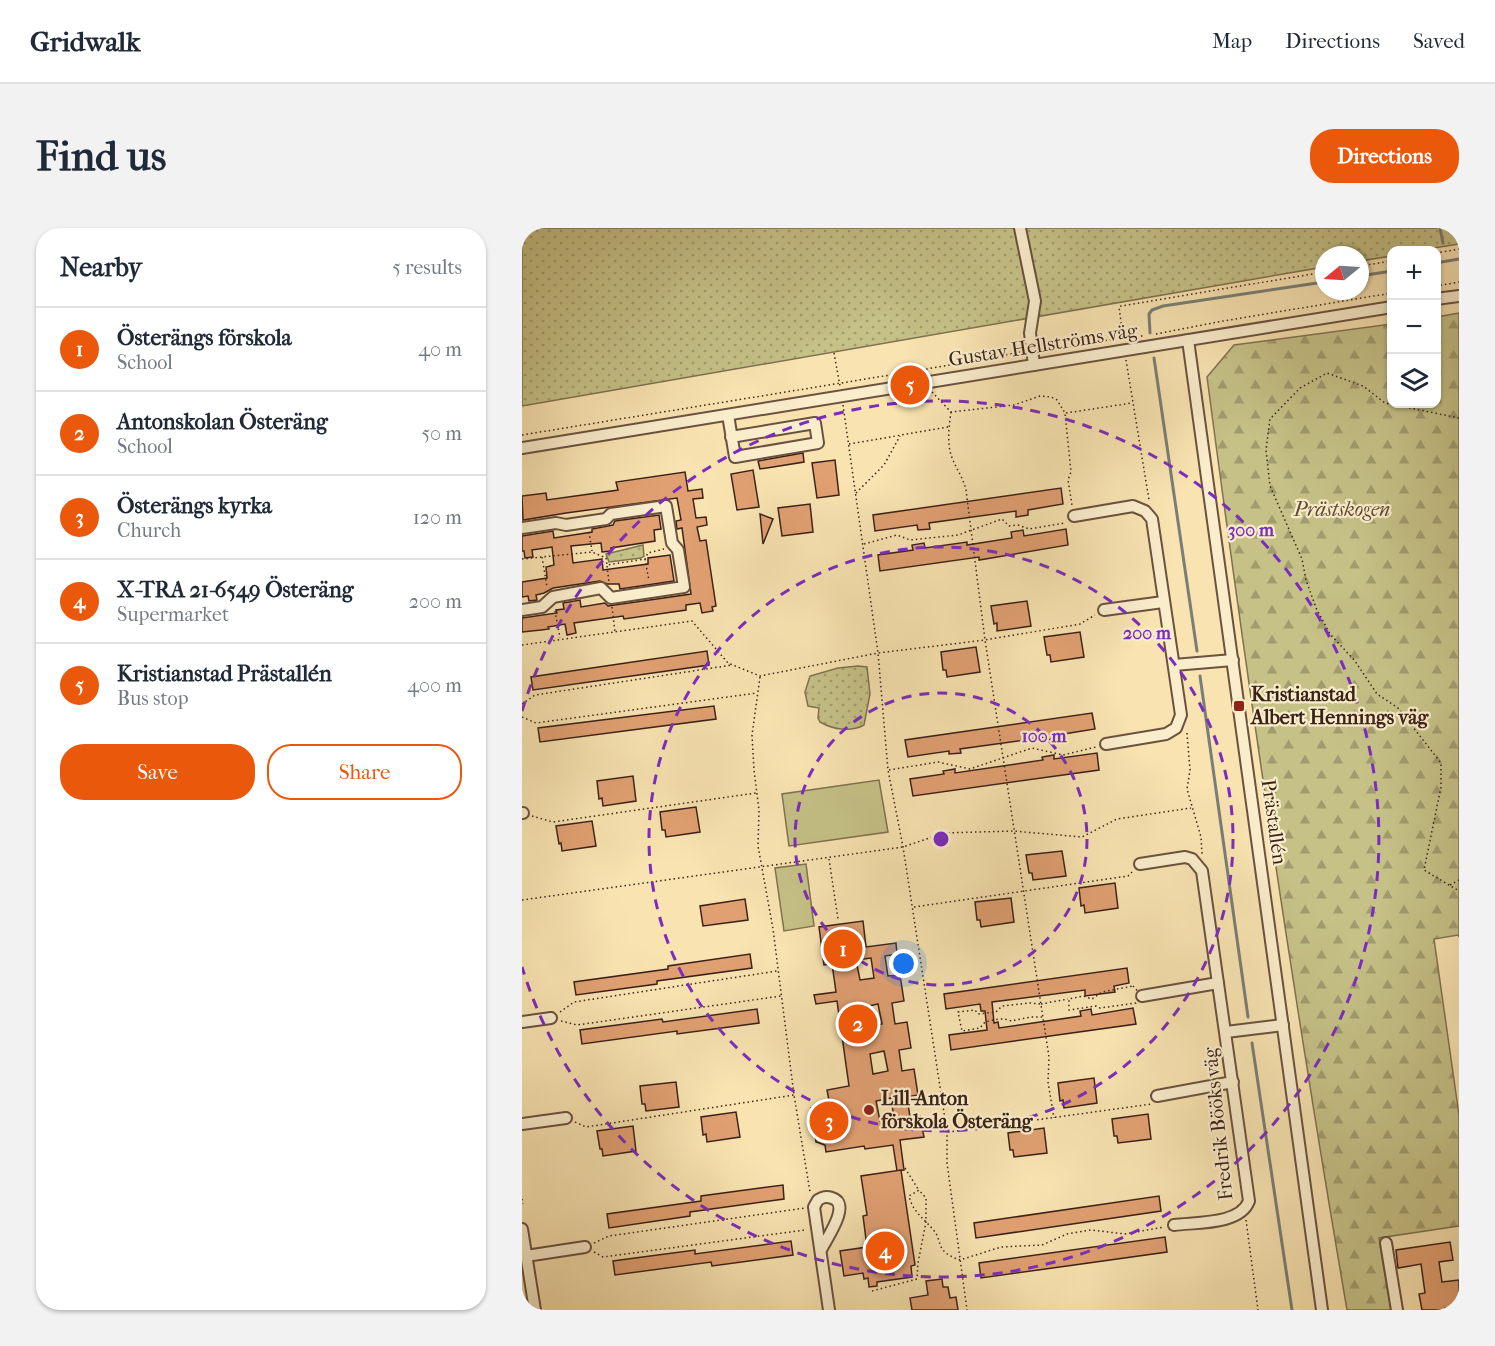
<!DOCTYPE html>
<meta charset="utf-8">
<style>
body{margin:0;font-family:"IM FELL French Canon",serif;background:#f2f2f3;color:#1f2937}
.controls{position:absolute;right:18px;top:18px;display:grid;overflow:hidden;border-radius:12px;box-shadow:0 2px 4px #0004}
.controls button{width:54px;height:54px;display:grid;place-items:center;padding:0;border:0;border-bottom:2px solid #e0e1e3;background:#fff;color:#1f2937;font:30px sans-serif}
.compass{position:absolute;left:793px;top:18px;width:54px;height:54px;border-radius:50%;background:#fff;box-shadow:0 2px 4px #0004;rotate:252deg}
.you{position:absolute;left:382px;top:736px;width:21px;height:21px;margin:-15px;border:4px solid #fff;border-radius:50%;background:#1a73e8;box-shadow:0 0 0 9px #1a73e833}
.badge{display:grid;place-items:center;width:39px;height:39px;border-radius:50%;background:#ea580c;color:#fff;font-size:20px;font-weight:700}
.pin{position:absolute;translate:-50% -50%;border:3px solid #fff;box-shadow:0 2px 6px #0006}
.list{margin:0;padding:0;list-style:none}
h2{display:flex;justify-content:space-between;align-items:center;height:78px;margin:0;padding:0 24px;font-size:26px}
h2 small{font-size:20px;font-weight:400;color:#747a83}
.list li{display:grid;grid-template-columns:39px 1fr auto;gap:18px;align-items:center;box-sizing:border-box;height:84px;padding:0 24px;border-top:2px solid #e0e1e3}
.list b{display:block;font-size:22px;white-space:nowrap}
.list p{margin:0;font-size:20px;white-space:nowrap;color:#747a83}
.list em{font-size:20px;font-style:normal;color:#747a83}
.actions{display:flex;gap:12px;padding:18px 24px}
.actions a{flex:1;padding:14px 0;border:2px solid #ea580c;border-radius:24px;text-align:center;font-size:21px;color:#ea580c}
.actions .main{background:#ea580c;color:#fff}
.icon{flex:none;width:33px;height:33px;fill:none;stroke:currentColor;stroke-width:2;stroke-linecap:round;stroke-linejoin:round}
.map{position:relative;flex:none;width:937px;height:1082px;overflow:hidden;border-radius:24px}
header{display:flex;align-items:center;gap:36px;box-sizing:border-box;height:84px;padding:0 30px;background:#fff;border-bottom:2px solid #e0e1e3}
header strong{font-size:28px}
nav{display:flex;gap:33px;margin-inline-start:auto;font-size:21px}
.intro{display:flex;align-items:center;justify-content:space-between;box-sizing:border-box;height:144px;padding:0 36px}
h1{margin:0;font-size:42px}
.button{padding:15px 27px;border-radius:24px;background:#ea580c;color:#fff;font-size:21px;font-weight:700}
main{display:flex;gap:36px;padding:0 36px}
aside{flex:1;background:#fff;border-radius:24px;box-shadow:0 2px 4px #0004}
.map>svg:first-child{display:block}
</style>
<header>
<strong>Gridwalk</strong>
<nav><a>Map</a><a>Directions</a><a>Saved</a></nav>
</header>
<div class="intro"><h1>Find us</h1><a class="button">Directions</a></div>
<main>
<aside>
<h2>Nearby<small>5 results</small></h2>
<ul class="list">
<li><span class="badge">1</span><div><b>Österängs förskola</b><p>School</p></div><em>40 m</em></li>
<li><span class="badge">2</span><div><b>Antonskolan Österäng</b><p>School</p></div><em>50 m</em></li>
<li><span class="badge">3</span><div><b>Österängs kyrka</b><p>Church</p></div><em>120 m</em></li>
<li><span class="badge">4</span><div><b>X-TRA 21-6549 Österäng</b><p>Supermarket</p></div><em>200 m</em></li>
<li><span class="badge">5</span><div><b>Kristianstad Prästallén</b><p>Bus stop</p></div><em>400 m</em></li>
</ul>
<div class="actions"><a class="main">Save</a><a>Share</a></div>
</aside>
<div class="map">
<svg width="937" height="1082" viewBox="0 0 937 1082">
<defs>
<pattern id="green-dots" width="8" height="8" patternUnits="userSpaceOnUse" patternTransform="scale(1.5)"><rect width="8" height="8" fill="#c5c187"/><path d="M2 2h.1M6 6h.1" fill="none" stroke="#a19c6e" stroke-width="1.8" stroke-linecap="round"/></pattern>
<pattern id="forest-firs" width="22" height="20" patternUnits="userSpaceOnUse" patternTransform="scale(1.5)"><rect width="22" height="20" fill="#c5c187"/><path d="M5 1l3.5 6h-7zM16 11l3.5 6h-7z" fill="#a19c6e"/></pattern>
</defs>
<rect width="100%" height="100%" fill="#f8e3b1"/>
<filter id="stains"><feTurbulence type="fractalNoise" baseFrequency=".00333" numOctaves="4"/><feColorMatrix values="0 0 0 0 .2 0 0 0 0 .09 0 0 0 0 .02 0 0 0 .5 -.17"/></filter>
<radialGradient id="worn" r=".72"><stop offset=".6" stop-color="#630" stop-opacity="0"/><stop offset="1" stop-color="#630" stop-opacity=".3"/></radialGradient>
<!-- green -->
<g fill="url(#green-dots)" stroke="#807250" stroke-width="1.5">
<polygon points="0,0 937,0 937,16 899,22 870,22 869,28 838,33 838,27 802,27 802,39 0,178"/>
<polygon points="121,317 122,328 119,330 87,334 84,326"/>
<path d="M336,438L345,439L348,466L342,497C329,504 312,502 298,494L296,490L297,480L286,478L283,464L288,448L316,440Z"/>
</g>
<!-- forest -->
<path fill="url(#forest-firs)" stroke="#807250" stroke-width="1.5" d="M937,85V709L936,707L912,711L937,887V998L857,1010L869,1082H825C772,772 726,461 685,149L712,117L869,96L870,176H914L915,89Z"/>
<!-- pitch -->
<g fill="#c5c187" stroke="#807250" stroke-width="1.5">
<polygon points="357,552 366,604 267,618 260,566"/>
<polygon points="284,636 292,698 262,703 253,640"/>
</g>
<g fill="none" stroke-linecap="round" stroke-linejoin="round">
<!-- stream -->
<g stroke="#797e77" stroke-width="3">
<polyline points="918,0 921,15"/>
<polyline points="914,35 937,31"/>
<polyline points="838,48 870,43"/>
<polyline points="628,105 627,86 630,82 641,78 802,54"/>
<polyline points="632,130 675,423"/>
<polyline points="678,448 726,789"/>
<polyline points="730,815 770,1082"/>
</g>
</g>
<!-- building -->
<g fill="#e1a072" stroke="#3b2219" stroke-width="1.5" fill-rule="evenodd">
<polygon points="281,225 282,234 238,241 236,233"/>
<polygon points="313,232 317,267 295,270 290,235"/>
<polygon points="231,242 237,279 215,282 209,246"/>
<polygon points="163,244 166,263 180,261 181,270 171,271 174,290 184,289 185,297 175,299 178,313 184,312 194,378 190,379 191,383 180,385 178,375 164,377 164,382 102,391 101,388 52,395 54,405 45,407 43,396 26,399 27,401 19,402 0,404 0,390 35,385 34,382 42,381 41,375 58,372 59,379 83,375 86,378 169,366 160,300 155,301 154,293 159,292 155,270 44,285 1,292 0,268 24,265 25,272 96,262 94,254"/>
<polygon points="539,260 541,276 506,282 506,287 494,289 494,283 407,295 408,301 396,302 395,297 353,303 351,287"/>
<polygon points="288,276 291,304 260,308 256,280"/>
<polygon points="238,286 251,291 241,316"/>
<polygon points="137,287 139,301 132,302 133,313 89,320 89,323 80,324 79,315 49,318 51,335 80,331 81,342 126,336 126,330 148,327 152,353 98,361 97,356 85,356 78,353 31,360 22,365 14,367 15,372 7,373 6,368 0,369 0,354 25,350 24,339 32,337 30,319 10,322 11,329 3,330 2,323 0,323 0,308 31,303 32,310 70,304 70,301 91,297 93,293"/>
<polygon points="544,301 546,317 457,332 457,329 358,343 356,327 391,322 390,317 402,315 403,320 445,314 445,317 490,310 489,304 501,302 502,308"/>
<polygon points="505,373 509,398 475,403 475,395 472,396 469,378"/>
<polygon points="558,404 562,429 529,434 528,427 525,427 522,409"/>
<polygon points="454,419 458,444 425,449 424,442 421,442 419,424"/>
<polygon points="185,423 187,437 11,462 9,449"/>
<polygon points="192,478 194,491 18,514 16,500"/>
<polygon points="570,485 573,501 536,507 536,510 525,512 524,509 438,521 439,525 427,526 427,523 386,529 383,512"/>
<polygon points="575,525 577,542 391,568 388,551 422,546 421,543 433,541 433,545 521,532 520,529 532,527 532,531"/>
<polygon points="111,548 114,573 81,578 80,570 77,571 75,553"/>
<polygon points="174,579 178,604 144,609 143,602 140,602 138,584"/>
<polygon points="70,593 74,618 40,623 39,615 37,616 34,598"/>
<polygon points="540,623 544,648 511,652 510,645 507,645 504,627"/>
<polygon points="593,655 596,680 563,685 562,677 559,678 557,660"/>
<polygon points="489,670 492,694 459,699 458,692 455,692 453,674"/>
<polygon points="223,671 226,692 181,698 178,678"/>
<path d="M341,693L344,719L374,715L375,726L363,728L366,748L378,747L382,773L370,775L373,796L385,794L389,820L377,822L380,843L392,841L396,867L385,869L388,889L398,888L402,909L378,912L382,942L375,943L371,917L343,921L342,918L304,924L303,917L294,914L289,880L308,877L305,862L327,858L315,773L294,776L292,767L314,764L310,736L302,737L297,699ZM349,730L352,750L338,752L334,732ZM356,776L360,796L345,799L342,779ZM362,823L366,843L351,846L348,826ZM369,870L372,891L358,893L354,873Z"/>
<polygon points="228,726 230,740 135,753 135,756 54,767 52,754 146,741 146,738"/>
<polygon points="605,740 607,755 592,758 593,764 563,768 563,762 470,774 472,795 476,794 477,800 559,788 558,783 569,781 570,787 611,780 614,796 429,822 427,807 465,802 463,783 459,783 458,776 424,781 422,766"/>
<polygon points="235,781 237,795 155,806 155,803 60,816 58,802 140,791 141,794"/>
<polygon points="572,850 575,875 542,880 541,872 538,873 536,855"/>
<polygon points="154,854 157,879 124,883 123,876 120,876 118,858"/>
<polygon points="214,884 218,909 185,914 184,906 181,907 179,889"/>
<polygon points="626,886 629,911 596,915 595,908 592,908 590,891"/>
<polygon points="111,898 114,923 81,928 80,921 78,921 75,903"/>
<polygon points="522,900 525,925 492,929 491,922 488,922 486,905"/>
<polygon points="379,942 393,1037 389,1038 390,1049 355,1054 355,1058 347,1059 346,1050 342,1051 341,1045 322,1048 318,1023 345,1019 341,988 345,987 339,948"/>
<polygon points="261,957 262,971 168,984 168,988 87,1000 85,986 179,973 179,968"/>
<polygon points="637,968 639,983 454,1010 452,995"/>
<polygon points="643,1009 645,1024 459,1050 457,1035"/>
<polygon points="269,1013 271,1027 190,1038 189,1034 93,1047 91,1033 173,1022 173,1026"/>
<polygon points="928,1014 931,1032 917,1034 920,1054 937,1052 937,1078 923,1080 924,1082 900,1082 897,1066 903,1065 899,1036 876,1040 874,1022"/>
<polygon points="420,1051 421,1059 426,1059 428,1070 434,1069 436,1082 390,1082 388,1070 406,1067 404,1053"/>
</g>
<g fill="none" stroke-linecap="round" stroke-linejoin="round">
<defs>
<g id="minor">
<polyline points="498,0 513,73 508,105 512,137"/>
<polyline points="914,71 937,68"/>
<polyline points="666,112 800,1082"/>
<polyline points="206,187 213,229 296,215 293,195 209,209"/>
<polyline points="0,220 870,79"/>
<polyline points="552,288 611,278 623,283 630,291 659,487 654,500 644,506 584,516"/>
<polyline points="0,300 34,295 44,297 84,291 89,286 144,278 150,315 156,322 162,359 89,370 79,360 31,369 20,379 0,382"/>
<polyline points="582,382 641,374"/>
<polyline points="652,437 711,432"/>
<polyline points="0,585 1,585"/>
<path d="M618,636L663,629L670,631L680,643L727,973C718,997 674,994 652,997"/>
<polyline points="620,768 696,755"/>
<polyline points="0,794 29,790"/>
<polyline points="704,804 761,797"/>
<polyline points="635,868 711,854"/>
<polyline points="0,896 44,890"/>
<polyline points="0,1001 13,1082"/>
<polyline points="864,1015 875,1082"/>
<path d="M299,1022C304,1011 330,976 310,970C304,968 301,969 296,972L292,979L307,1082"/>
<polyline points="4,1028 63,1019"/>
</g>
</defs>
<!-- minor casing -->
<use href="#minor" stroke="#6a523f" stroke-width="14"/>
<!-- path -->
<g stroke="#3b2219" stroke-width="1.5" stroke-dasharray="1.5 3" stroke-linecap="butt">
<polyline points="914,25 937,21"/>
<polyline points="838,38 870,33"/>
<polyline points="914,58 937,54"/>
<polyline points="634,106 701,93 870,65"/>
<polyline points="601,109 597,79 599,78 802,44"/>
<polyline points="521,121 530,121 612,108 623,108"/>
<polyline points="312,125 318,158"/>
<polyline points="604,132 627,272"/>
<polyline points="410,164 429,184 492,177 518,168 529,169 535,172 543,185 549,244 546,252 550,277"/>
<polyline points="321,177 356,425 366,542 381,619 425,904 425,935 445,1082"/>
<path d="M429,184C427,198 425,213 429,227C433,239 441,249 444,262L463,412L527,829L526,854L532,890"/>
<polyline points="544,185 610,175"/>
<polyline points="937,190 863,175 841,158 805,145 778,160 748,191 744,222 748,258 780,331 784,352 794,380 808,406 833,433 855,466 876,480 919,535 919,559 902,642 937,663"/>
<polyline points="0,207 405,141 499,124"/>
<polyline points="327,216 426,199"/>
<polyline points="334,265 362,237 378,208"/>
<polyline points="67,304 70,323"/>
<polyline points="342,316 375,307 388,312 436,307 480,291 487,298 496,297 507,301 543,295"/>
<polyline points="20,329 25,359"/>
<polyline points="0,331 70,324 84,330 85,337 123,331 126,325 142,321"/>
<polyline points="123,331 127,353"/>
<polyline points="85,338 87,354"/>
<polyline points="90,379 93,404"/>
<polyline points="33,383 38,410"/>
<polyline points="0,417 170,393 206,435 238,448 356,425 463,412 558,396 573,387"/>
<polyline points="238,449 230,507 232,542 237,582 236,618 251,701 272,867 288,964"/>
<polyline points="0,476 13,467 210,437"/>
<polyline points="0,489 14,495 235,465"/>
<polyline points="665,505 668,542 665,561 679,609 680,626"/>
<polyline points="367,542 416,534 448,541 510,520 541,527 574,519"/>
<polyline points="10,588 31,594 234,565"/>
<polyline points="307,631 316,691"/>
<polyline points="928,657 937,652"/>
<polyline points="0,672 381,619 422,605 491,603 560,609 595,591 669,580"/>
<polyline points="392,679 606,648 611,643"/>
<polygon points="611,758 620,768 614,775 578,780 574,778 547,782 547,771 561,768 570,771 580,764"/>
<path d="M518,776L508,775L480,778L474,784L456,786L453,782L436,784L440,803L458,800L463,794C471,792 481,789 489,793L509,789H520"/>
<polyline points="519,776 546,771"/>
<polyline points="38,784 52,774 255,743"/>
<polyline points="39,793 55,797 259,768"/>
<polyline points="53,894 64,899 272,867"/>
<polyline points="426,904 630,876"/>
<polyline points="383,940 396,961"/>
<polyline points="0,971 1,976"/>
<polyline points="724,992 736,1082"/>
<polyline points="72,1015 87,1008 283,980"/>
<polyline points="72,1024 81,1029 283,1002"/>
<path d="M350,1063L395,1051L396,1035L404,994V970L397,962L387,968C391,985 403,991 413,1004C417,1009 417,1017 421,1022C425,1027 432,1030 438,1032L479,1019L520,1017L545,1006L569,1002L603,1006L642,999"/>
</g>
<!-- minor -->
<use href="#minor" stroke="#faedcc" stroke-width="10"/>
</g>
<!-- distance rings -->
<g fill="none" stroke="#7b2cbf" stroke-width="3" stroke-dasharray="10 8">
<circle cx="419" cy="611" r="146"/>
<circle cx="419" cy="611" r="292"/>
<path d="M0 483A438 438 0 1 1 0 739"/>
</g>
<!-- markers -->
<g fill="#8f2418" stroke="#faedcc" stroke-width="2">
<rect x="711" y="472" width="12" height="12" rx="3"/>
<circle cx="347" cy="882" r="6"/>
</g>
<g text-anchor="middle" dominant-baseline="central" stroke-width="4.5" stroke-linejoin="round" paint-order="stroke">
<!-- street labels -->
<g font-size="20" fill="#3b2219" stroke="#faedcc">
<text transform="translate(521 117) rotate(-9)">Gustav Hellströms väg</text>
<text transform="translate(752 594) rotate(82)">Prästallén</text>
<text transform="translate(696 896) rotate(-96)">Fredrik Bööks väg</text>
</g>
<!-- park labels -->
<g font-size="20" font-style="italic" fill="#5e4a34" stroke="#faedcc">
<text x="820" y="281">Prästskogen</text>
</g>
<!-- poi labels -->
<g font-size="20" font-weight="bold" fill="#3b2219" stroke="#faedcc" text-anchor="start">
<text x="729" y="466">Kristianstad<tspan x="729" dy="23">Albert Hennings väg</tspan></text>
<text x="359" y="870">Lill-Anton<tspan x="359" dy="23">förskola Österäng</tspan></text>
</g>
</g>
<circle cx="419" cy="611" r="9" fill="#7b2cbf" stroke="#faedcc" stroke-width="3"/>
<g font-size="18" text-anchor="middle" font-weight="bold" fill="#7b2cbf" stroke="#faedcc" stroke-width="4.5" stroke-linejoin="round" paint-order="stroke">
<text x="729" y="308">300 m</text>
<text x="625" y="411">200 m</text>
<text x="522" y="514">100 m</text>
</g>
<rect width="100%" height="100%" filter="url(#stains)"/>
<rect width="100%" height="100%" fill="url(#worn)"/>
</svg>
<div class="controls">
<button>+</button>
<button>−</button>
<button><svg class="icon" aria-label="layers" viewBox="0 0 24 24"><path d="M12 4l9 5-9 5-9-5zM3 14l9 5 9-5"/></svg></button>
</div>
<svg class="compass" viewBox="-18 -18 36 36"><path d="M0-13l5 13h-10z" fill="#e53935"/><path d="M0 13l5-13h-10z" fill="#747a83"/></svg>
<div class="you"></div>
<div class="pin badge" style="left:321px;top:721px">1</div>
<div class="pin badge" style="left:336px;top:796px">2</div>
<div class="pin badge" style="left:307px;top:893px">3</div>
<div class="pin badge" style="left:363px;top:1023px">4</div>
<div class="pin badge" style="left:388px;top:157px">5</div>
</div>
</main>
